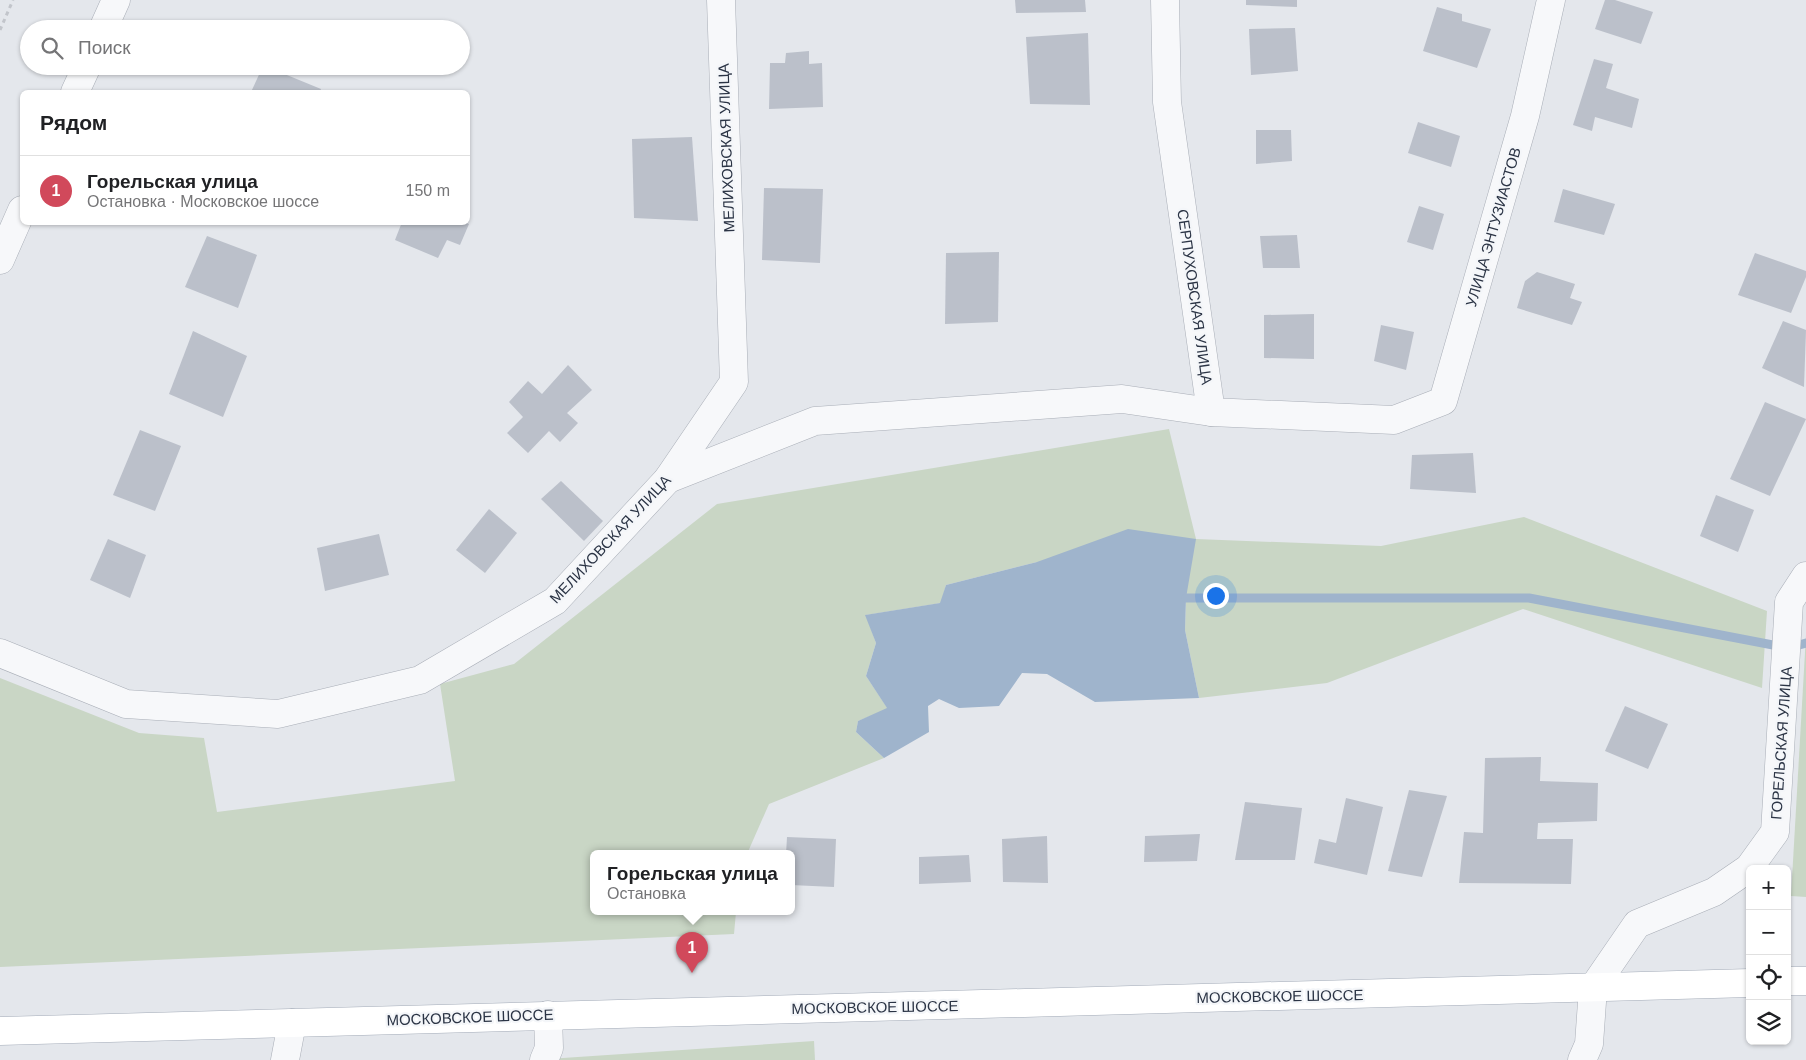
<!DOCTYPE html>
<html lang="ru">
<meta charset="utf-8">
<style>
body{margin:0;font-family:Arial,sans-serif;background:#f2f2f2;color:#202124}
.controls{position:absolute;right:15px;bottom:15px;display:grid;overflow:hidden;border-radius:8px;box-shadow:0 1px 4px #0004}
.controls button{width:45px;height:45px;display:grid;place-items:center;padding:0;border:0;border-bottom:1px solid #e0e0e0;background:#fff;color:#202124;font:25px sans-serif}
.you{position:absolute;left:1215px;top:595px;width:18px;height:18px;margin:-12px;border:4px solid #fff;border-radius:50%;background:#1a73e8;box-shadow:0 0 0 8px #1a73e833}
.badge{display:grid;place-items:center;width:32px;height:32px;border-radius:50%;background:#d1495b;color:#fff;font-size:16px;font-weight:700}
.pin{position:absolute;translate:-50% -41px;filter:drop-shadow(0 1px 2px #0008)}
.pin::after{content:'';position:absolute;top:26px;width:18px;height:15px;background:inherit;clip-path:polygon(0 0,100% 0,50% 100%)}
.popup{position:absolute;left:590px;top:850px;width:205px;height:65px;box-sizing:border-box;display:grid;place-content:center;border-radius:8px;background:#fff;filter:drop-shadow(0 1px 4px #0005);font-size:16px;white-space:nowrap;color:#757577}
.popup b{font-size:19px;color:#202124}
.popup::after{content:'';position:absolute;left:50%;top:100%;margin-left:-10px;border:10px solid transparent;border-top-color:#fff}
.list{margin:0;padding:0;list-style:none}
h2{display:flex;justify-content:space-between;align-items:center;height:65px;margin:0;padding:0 20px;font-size:21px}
h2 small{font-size:16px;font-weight:400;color:#757577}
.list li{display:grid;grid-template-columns:32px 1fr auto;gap:15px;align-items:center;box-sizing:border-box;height:70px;padding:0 20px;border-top:1px solid #e0e0e0}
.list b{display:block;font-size:19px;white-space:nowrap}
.list p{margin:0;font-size:16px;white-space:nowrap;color:#757577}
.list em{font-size:16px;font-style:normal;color:#757577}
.icon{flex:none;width:28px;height:28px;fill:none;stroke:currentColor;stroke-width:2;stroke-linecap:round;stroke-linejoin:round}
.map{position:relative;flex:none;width:1806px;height:1060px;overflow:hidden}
.search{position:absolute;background:#fff;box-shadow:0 1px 4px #0004;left:20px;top:20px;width:450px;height:55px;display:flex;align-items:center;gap:12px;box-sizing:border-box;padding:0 18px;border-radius:28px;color:#757577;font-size:19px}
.panel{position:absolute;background:#fff;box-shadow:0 1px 4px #0004;left:20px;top:90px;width:450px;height:135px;border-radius:8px}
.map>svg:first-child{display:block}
</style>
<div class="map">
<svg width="1806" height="1060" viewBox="0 0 1806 1060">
<rect width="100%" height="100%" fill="#e4e7ec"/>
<!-- green -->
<g fill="#c9d6c5">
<polygon points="1169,429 1196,539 1381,546 1524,517 1767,611 1762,688 1523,609 1327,683 1199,698 1185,630 1186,598 1037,562 946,585 941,603 866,615 876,643 866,676 888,709 858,721 856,732 884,758 769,804 747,854 593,854 593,912 736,912 734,934 0,967 0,678 139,733 204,738 217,812 455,781 440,684 514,664 717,504"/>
<polygon points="1806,635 1806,897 1791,896"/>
<polygon points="814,1041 815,1060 533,1060"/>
</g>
<!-- water -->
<polygon fill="#9fb4cc" points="1128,529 1196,539 1186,598 1185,630 1199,698 1095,702 1047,674 1022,673 999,706 959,708 939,699 928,706 929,732 884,758 856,732 858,721 887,708 866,676 876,643 865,615 940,603 946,585 1037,562"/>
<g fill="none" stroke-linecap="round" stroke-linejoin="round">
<!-- stream -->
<polyline stroke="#9fb4cc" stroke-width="9" points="1186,598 1529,598 1788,648 1806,643"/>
</g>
<!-- building -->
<g fill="#bbc0ca">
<polygon points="1015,0 1085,0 1086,12 1016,13"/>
<polygon points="1246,0 1297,0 1297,7 1246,5"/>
<polygon points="1605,0 1615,0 1653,12 1641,44 1595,29"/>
<polygon points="1437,7 1462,14 1462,21 1491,29 1477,68 1423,51"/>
<polygon points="1295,28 1298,71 1251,75 1249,29"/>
<polygon points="1088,33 1090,105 1030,104 1026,37"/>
<polygon points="809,51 809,64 822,63 823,107 769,109 770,63 785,63 786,53"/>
<polygon points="1594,59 1613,64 1606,88 1639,99 1632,128 1595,117 1592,131 1573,125"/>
<polygon points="263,66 285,66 282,73 321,89 320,92 251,92"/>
<polygon points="1418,122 1460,136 1451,167 1408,153"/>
<polygon points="1256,130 1291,130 1292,161 1256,164"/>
<polygon points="692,137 698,221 634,218 632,139"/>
<polygon points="764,188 823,189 820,263 762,260"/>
<polygon points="1563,189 1615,204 1604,235 1554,222"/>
<polygon points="1419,206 1444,214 1433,250 1407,242"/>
<polygon points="402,222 464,222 469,224 460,245 447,240 438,258 395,240"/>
<polygon points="1297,235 1300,268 1263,268 1260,236"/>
<polygon points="207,236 257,255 238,308 185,287"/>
<polygon points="999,252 998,322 945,324 946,253"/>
<polygon points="1755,253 1806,271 1806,277 1791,313 1738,295"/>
<polygon points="1537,272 1575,284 1570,298 1582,302 1572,325 1517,308 1525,281"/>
<polygon points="1314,314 1314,359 1264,358 1264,315"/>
<polygon points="1783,321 1806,330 1804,387 1762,368"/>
<polygon points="1381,325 1414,332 1406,370 1374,361"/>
<polygon points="193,331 247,356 223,417 169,394"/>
<polygon points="568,365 592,390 567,413 578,423 560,442 549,431 528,453 507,433 523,417 509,402 528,381 542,394"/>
<polygon points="1765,402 1806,419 1770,496 1730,479"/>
<polygon points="140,430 181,446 155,511 113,495"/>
<polygon points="1473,453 1476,493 1410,489 1412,455"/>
<polygon points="561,481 603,521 584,541 541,499"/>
<polygon points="1716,495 1754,510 1738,552 1700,536"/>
<polygon points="489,509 517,533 485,573 456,550"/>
<polygon points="379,534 389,575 325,591 317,548"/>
<polygon points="108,539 146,555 130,598 90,580"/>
<polygon points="1625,706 1668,724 1648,769 1605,751"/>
<polygon points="1541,757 1540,781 1598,783 1597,821 1538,823 1537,839 1573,839 1571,884 1459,883 1464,832 1483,833 1485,758"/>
<polygon points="1409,790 1447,796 1422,877 1388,871"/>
<polygon points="1346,798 1383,807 1367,875 1314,863 1319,839 1336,843"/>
<polygon points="1245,802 1302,808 1295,860 1235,860"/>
<polygon points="1200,834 1197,861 1144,862 1145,836"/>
<polygon points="1047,836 1048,883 1003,882 1002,839"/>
<polygon points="787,837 836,839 834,887 791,885 791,854 786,854"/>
<polygon points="969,855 971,882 919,884 919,857"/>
</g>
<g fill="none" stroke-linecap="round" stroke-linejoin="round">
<defs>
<g id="minor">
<polyline points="1165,0 1167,102 1211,412 1394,420 1443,401 1525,116 1551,0"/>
<polyline points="103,29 116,0"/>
<polyline points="75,92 87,66"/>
<polyline points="0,260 22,210"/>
<polyline points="668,479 815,421 1122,399 1211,412"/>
<polyline points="0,653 126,704 278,714 420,680 555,601 668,479 734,382 721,0"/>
<polyline points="285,1060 292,1023"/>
<polyline points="544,1060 549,1048 548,1015"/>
<polyline points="1582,1060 1589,1044 1593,988 1637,924 1714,892 1749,868 1775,832 1789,602 1806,576"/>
</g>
<g id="major">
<polyline points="1787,981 1806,981"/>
<polyline points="0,1031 1750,983"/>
</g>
</defs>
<!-- minor casing -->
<use href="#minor" stroke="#a9aeb7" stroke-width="29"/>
<!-- major casing -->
<use href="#major" stroke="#a3abb8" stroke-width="29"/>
<!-- path -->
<polyline stroke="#c2c5cb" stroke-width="3" stroke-dasharray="4 4" stroke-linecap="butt" points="0,30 13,0"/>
<!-- minor -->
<use href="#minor" stroke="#f7f8fa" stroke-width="28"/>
<!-- major -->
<use href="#major" stroke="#fff" stroke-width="28"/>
</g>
<g text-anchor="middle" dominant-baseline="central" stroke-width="4.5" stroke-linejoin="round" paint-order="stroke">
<!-- street labels -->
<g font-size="15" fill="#2b3445" stroke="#f4f6f9">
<text transform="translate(726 148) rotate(-92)">МЕЛИХОВСКАЯ УЛИЦА</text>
<text transform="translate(1493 227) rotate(-74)">УЛИЦА ЭНТУЗИАСТОВ</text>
<text transform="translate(1195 297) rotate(82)">СЕРПУХОВСКАЯ УЛИЦА</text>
<text transform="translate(610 539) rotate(-47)">МЕЛИХОВСКАЯ УЛИЦА</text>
<text transform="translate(1781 743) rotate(-86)">ГОРЕЛЬСКАЯ УЛИЦА</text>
<text transform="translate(1280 996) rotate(-1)">МОСКОВСКОЕ ШОССЕ</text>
<text transform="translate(875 1007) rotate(-1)">МОСКОВСКОЕ ШОССЕ</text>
<text transform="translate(470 1017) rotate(-2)">МОСКОВСКОЕ ШОССЕ</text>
</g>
</g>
</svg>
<div class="controls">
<button>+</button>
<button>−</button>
<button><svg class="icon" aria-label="locate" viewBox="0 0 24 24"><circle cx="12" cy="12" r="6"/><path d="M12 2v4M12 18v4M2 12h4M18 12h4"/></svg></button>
<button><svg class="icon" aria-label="layers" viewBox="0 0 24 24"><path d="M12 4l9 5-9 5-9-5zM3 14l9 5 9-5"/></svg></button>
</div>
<div class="you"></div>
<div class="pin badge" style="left:692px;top:973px">1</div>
<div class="popup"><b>Горельская улица</b>Остановка</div>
<div class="search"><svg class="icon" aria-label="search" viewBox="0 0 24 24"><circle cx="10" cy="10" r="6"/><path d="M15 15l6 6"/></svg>Поиск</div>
<section class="panel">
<h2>Рядом<small></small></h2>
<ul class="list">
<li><span class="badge">1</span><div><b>Горельская улица</b><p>Остановка · Московское шоссе</p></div><em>150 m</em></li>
</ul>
</section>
</div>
